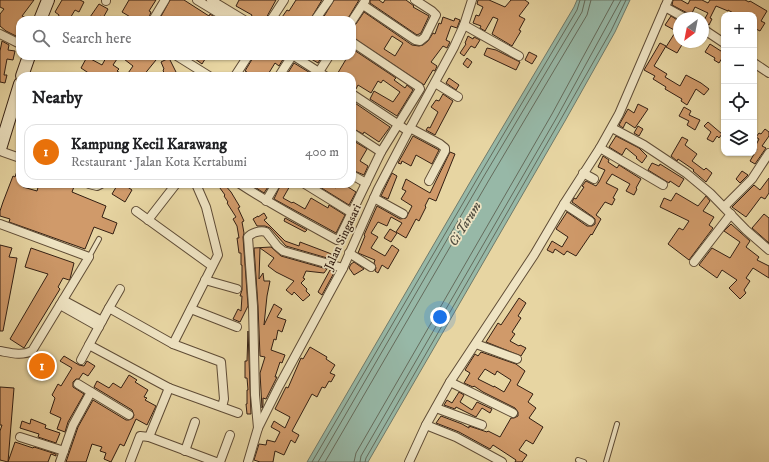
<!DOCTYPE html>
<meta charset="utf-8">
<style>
body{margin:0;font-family:"IM FELL DW Pica",serif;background:#f2f2f2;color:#202124}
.controls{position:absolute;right:12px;top:12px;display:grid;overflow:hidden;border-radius:8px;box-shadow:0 1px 3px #0004}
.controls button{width:36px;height:36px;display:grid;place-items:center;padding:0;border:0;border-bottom:1px solid #e0e0e0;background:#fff;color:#202124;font:20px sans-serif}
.compass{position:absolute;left:673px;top:12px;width:36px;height:36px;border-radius:50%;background:#fff;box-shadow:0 1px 3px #0004;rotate:212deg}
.you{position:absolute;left:440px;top:317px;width:14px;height:14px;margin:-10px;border:3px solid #fff;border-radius:50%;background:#1a73e8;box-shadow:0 0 0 6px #1a73e833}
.badge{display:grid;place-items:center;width:26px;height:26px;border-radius:50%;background:#0b8043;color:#fff;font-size:13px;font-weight:700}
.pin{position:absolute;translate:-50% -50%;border:2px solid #fff;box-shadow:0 1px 4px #0006}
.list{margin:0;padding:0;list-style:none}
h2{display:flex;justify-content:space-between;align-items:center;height:52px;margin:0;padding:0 16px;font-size:17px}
h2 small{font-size:13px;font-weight:400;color:#757577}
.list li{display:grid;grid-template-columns:26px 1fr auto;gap:12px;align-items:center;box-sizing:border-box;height:56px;margin:0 8px 8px;padding:0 8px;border:1px solid #e0e0e0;border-radius:12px}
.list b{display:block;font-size:15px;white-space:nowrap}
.list p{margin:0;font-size:13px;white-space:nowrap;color:#757577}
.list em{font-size:13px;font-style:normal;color:#757577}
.icon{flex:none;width:22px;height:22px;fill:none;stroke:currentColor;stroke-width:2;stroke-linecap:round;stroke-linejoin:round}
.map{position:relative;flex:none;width:769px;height:462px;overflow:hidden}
.search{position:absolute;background:#fff;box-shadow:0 1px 3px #0004;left:16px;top:16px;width:340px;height:44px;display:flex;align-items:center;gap:10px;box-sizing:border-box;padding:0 14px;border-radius:12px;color:#757577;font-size:15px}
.panel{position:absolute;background:#fff;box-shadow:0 1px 3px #0004;left:16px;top:72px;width:340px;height:116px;border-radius:12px}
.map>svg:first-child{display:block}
</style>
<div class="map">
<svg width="769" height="462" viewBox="0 0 769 462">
<rect width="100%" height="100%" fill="#e7d5a2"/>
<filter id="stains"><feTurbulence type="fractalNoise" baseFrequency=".005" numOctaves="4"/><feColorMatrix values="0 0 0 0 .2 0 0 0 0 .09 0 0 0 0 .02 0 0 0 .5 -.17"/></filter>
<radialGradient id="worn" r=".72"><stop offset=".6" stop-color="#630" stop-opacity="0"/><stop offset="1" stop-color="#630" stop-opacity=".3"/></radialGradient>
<!-- water -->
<polygon fill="#97b8a7" stroke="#6f7a6b" points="577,0 630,0 615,32 565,121 368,462 307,462 476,172 574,7"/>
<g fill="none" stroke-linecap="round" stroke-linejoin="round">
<!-- shore -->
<g stroke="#646b5c" stroke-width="1">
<polyline points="312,462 480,174 577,10 580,0"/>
<polyline points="318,462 484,176 582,12 585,0"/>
<polyline points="325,462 489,180 587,15 591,0"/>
<polyline points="354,462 356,453 552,114 614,0"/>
<polyline points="360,462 361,456 557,117 621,0"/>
<polyline points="365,462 366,458 561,119 611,31 626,0"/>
</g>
</g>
<!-- building -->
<g fill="#d09a6a" stroke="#321e12" fill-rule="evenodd">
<polygon points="0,0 34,0 22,16 31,20 20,20 20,38 6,31 0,26 0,14 4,9 0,7"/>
<polygon points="62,0 80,0 84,2 79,12 75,10 69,20 57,20 59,15 55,12"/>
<polygon points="129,0 156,0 149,11 151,12 148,20 131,20 132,18 122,12"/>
<polygon points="170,0 184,0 209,16 210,14 219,20 159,20"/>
<polygon points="239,0 276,0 265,20 256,20 251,17 252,15 236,6"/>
<polygon points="296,0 322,0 310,20 280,20 287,10 289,11"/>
<polygon points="334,0 359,0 347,20 325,20 323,18"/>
<polygon points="370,0 379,0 383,3 385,0 406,0 414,6 413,7 429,16 421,33 417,35 370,3"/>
<polygon points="478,0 489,0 505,7 511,0 525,0 529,3 519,16 525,19 519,30 521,31 512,46 492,34 498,19 493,17 485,31 480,28 481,26 473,23 476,15 479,16 483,7 477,4"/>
<polygon points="673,0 681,0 688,4 690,0 702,0 708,3 710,0 745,0 749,2 750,1 767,11 761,21 765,23 760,31 754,28 754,15 737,15 728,10 728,11 716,6 710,18 712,19 709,25 703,22 708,13 695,7 691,15 672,5"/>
<polygon points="99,4 108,9 103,18 100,16 97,20 88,20"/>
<path d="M364,12L412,45L419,46L423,45L428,41L433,33L435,34L439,23L441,24L443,17L454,21L455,18L460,20L457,28L451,26L446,40L450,42L447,48L443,46L431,62L437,66L435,71L433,70L424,85L352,37V26L356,24ZM392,36L403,43L395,56L384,49Z"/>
<polygon points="671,16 679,21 679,42 683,43 677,53 666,47 676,31 665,25"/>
<polygon points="468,36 473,39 474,37 480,40 475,48 471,46 464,56 460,53 466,44 465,43"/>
<polygon points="2,41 9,45 8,50 15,51 13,60 7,59 4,75 7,75 5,83 0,82 0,51"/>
<polygon points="660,43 666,46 654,66 667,74 665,77 680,86 686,75 701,83 709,89 704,95 696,89 687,105 681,101 682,99 665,89 666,87 653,79 655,76 644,70"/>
<polygon points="710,44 724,53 724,55 719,63 714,60 715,58 705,52"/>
<polygon points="487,48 496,50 520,62 516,70 484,55"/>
<polygon points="354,50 396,78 394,80 405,88 407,85 413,90 397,116 370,99 374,91 393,102 400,92 383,80 381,83 378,81 371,93 358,85 356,89 352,87 352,76 336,76 348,56 352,56"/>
<polygon points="529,52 537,56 532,64 525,60"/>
<polygon points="107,56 119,56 113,65 119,69 117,71 125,76 93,76 81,68 87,57 102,65"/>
<polygon points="120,56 151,56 156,60 143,76 126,76 133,66"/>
<polygon points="191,56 207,56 202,64"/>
<polygon points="254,56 285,56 279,66 275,63 267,76 244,76 247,72 245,71"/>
<polygon points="306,56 322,56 318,63"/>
<polygon points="169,58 177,74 171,76 165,76 163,70 164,69 161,62"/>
<polygon points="467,58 472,62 468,68 463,64"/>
<polygon points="294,63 312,74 312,76 286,76"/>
<polygon points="449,78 459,85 456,90 446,83"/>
<polygon points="443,94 453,101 435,135 426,130 428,127 430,128 438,112 431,107 436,100 439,101"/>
<polygon points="352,101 390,127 379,142 364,132 363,134 352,128"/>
<polygon points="638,104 648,109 635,128 626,122 623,128 619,125 628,109 634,113"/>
<polygon points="684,107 691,111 689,115 700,120 695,130 687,125 689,121 679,116"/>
<polygon points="708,122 722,134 719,138 717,136 713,142 707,139 711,132 704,126"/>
<polygon points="638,126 643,129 639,136 634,133"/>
<polygon points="765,129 769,132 769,136 762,146 766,148 755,164 750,161 757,149 755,147 759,139 756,137 759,133 761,134"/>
<polygon points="413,136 439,150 432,164 416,155 411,166 402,161 401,164 398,163"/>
<polygon points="616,136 639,148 647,156 642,163 636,158 637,157 626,148 622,155 609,147"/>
<polygon points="682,137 688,140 685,145 697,154 692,161 704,170 706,168 712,173 706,182 693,171 694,170 678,159 677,161 671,156"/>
<polygon points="352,140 367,149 360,161 368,166 364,175 352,170"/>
<polygon points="450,152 455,154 436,201 429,198 425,206 426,207 419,221 416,219 406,238 396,232 402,223 391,217 387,226 378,222 371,233 378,237 371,248 385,256 392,245 399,250 388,269 382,265 378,273 375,271 376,268 374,263 375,260 358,253 365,236 364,235 377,206 400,219 406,218 412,206 401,199 406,191 402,189 406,179 430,193"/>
<polygon points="603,156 609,160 608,162 617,168 619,165 641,179 636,188 637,189 634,195 626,191 630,184 612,174 606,183 618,189 613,198 615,199 612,205 605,202 596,215 601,219 592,235 591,234 576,256 567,251 564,255 555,249 553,253 547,250 552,241 562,247 568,237 556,229 567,212 587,226 592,226 595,224 595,219 593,217 572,202 574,198 576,199 584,187 582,186 586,181 596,186 599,182 605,170 598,167"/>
<polygon points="652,163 659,166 660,164 684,179 679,187 670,181 669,183 648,170"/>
<polygon points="19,165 20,165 20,184 24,184 23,187 37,191 39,184 75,184 72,192 106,206 102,217 117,223 113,234 94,227 85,249 9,222 10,219 0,216 0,211 3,202 13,176 15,177"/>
<polygon points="742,171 748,175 740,183 736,179"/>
<polygon points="392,173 397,176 388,199 381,196"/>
<polygon points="769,178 769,193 765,199 761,197 746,217 732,207 754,185 760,190"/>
<polygon points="118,184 123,184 132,190 125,202 112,194"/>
<polygon points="217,184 224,184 231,192 240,207 238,208 244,221 242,222 244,233 243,237 248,306 240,322 233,319 238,309 241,311 242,296 240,296 242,290 242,265 241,265 241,253 239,253 237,238 239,238 237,226 233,219 236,217 227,203 228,202 224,196 225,195"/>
<polygon points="250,184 270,184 264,193"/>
<polygon points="281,184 291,184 283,198 292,203 293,202 305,209 311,198 328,208 329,205 345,215 336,233 274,199"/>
<polygon points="315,184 329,184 336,188 338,184 350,184 348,187 356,192 349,205"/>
<polygon points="676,193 698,206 706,196 710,201 703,211 714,217 709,225 713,228 689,260 668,244 679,228 683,230 689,221 660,207 664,198 671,201"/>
<polygon points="264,213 267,218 264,220 285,241 299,246 300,242 329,253 335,256 334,260 286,246 270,228 265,226 257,226 253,219 258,216 258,217"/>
<polygon points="764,214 769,218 769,243 752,228"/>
<polygon points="285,218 307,230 305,232 284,221"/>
<polygon points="731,224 750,241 746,247 759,257 757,260 769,266 769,278 753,268 746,278 750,281 744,290 746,293 740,299 729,288 737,280 722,270 717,278 699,265 712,248 730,258 740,242 724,231"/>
<polygon points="390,229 397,233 391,242 384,238"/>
<polygon points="0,245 12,248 9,257 17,258 3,331 0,331"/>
<polygon points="271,247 281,256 327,269 324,273 306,271 303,278 305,279 301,283 307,289 306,291 310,295 303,301 294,292 292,295 286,290 294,281 276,272 268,266 274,258 260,248 259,279 263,273 264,281 270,281 267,296 264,325 274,304 282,309 277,317 286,320 282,332 278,330 276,340 274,339 271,350 285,355 282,363 280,362 275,377 277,377 266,399 263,398 263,405 262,408 260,373 265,357 260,356 258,306 254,248"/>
<polygon points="31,248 74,263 70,279 69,280 63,278 58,287 60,289 24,348 10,339 48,274 25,267"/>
<polygon points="354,262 364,269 354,275 349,268 351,264"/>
<polygon points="330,270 335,271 322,295 318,292"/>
<polygon points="519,298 526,303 518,316 521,318 512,332 515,334 510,341 519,346 520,345 526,348 521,356 486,342 498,323 501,325"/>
<polygon points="248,331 251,414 247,414 246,404 247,404 247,390 248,390 247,378 245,378 245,361 247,361"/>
<polygon points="310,347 327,357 326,359 335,365 330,373 335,375 331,382 329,381 325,388 322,387 317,397 312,394 292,431 299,435 295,443 291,440 284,455 275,451 273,462 260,462 254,460 259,444 266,445 267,440 275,442 280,432 271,427 274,421 285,428 290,417 275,409 286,387 288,388 301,358 303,359"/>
<path d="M481,352L516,364L525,371L517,385L533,394L528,402L536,408L529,418L543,427L533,444L526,440L519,450L527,455L522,462H515L516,460L493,445L490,449L459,432L436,423L441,416L462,424L469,428V426L487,432L488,431L500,437L511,418H514L518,416V412L515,408L483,392L474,386L473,387L464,383L470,373L465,370L475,354L478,356ZM485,369L495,375L497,371L511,380L504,392L494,386V387L478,379Z"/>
<polygon points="64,356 79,365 84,366 87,361 95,366 88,376 83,373 79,379 76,379 73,382 73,387 84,394 68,422 65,432 57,429 61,418 50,413 55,398 52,395 58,384 61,386 72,368 60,361"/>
<polygon points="129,375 137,380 135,382 148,390 144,397 147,398 145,400 156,406 147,425 136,419 124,446 120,444 111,462 104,459 106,453 100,451 102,447 92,444 86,462 66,462 78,427 93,400 126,420 129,420 133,418 134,415 132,410 94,387 97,381 109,388 113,383 121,388"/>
<polygon points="0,387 14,388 8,462 0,460 0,431 2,425 0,425"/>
<polygon points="459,392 464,395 460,402 472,410 477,402 492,409 490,413 482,408 476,417 456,407 455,409 444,405 447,400 452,403"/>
<polygon points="31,419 46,425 45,428 60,433 56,443 38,437 39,434 20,428 22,421 30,424"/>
<polygon points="15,442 33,448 34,447 56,454 56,456 51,454 48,462 8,462"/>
</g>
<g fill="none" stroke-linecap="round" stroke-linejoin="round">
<defs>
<g id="lane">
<polyline points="89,257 99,239"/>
<polyline points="578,460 584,462"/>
<polyline points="606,462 617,424"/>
</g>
<g id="street">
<polyline points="197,0 230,20"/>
<polyline points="211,0 244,20"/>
<polyline points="106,1 106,0"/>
<polyline points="363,5 415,40 420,41 425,37 436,15 432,11 415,0"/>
<polyline points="665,7 685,18"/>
<polyline points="153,20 165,0"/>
<polyline points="271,20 284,0"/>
<polyline points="315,20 329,0"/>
<polyline points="352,21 365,1"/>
<polyline points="464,25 519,56"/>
<polyline points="703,29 724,43"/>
<polyline points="0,34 20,44"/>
<polyline points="177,56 209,76"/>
<polyline points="294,56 325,76"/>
<polyline points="754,63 769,73"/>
<polyline points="317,75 329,56"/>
<polyline points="235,76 248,56"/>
<polyline points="279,76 292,56"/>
<polyline points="435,83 458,97"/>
<polyline points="352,94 408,131"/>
<polyline points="410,128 440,144 445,148 445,151 429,181"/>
<polyline points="612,128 644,145 686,173 710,193 746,230 769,250"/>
<polyline points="352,133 381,152"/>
<polyline points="600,148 663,185"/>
<polyline points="0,151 20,158"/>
<polyline points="583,173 594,179"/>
<polyline points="352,175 366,183"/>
<polyline points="89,184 97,186 101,184"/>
<path d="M240,184C272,205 304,222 337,240L339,239L381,152L420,89L419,87L352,42"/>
<polyline points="305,184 352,213"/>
<polyline points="374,198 403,214"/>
<polyline points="266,201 276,184"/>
<polyline points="564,204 590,221"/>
<polyline points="724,207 752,179 769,153"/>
<polyline points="136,211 212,266"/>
<polyline points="148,220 176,184"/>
<path d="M0,224L89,257L32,351C22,356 11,353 0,351"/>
<polyline points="349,253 371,267"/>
<polyline points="694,262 731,214"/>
<polyline points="205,280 237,289"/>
<polyline points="63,300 102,321"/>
<polyline points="60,305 99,327"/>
<polyline points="109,308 120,289"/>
<polyline points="191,309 237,327"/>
<polyline points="173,344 218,255 206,207 196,184"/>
<polyline points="476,344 517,359"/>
<polyline points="81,360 89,345"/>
<polyline points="450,382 513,413"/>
<polyline points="78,384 129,415"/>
<polyline points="222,407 224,399 221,362 173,344 109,308 89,345 169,388 238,413"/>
<polyline points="436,408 482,425"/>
<polyline points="426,425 456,437 502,462"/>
<path d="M258,428L255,395L253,306L248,237C251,233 260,230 266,232L277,246L283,251L343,268"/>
<polyline points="20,437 64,451"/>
<polyline points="149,437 216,462"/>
<polyline points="185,451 195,422"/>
<polyline points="60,462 73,425 91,392"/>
<polyline points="130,462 140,436 149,437 169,388"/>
<polyline points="220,462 230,435"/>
<polyline points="248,462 258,428 279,386 343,268 378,189 410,128 454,47 464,25 472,0"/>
<polyline points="409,462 426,425 450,382 534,255 564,204 600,148 619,114 668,0"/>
</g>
<g id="secondary">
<polyline points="40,20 48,0"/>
<polyline points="22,76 29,56"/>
<polyline points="0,149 20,84"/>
</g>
</defs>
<!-- lane casing -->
<use href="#lane" stroke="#5f4c36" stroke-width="6"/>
<!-- street casing -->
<use href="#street" stroke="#5f4c36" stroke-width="10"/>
<!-- secondary casing -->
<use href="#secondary" stroke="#321e12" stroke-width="14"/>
<!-- lane -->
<use href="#lane" stroke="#efe4c3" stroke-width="4"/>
<!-- street -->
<use href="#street" stroke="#efe4c3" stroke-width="8"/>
<!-- secondary -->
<use href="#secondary" stroke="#efe4c3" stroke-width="12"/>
</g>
<g text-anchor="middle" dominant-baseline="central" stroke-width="3.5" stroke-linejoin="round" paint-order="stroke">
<!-- street labels -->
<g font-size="12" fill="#321e12" stroke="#efe4c3">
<text transform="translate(343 237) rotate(-65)">Jalan Singasari</text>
</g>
<!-- water labels -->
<g font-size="13" font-style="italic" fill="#504c3f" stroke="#efe4c3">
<text transform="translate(465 224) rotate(-58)">Ci Tarum</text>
</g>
</g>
<rect width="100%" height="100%" filter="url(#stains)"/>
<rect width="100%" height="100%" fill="url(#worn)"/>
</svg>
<div class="controls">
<button>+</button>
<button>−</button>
<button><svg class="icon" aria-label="locate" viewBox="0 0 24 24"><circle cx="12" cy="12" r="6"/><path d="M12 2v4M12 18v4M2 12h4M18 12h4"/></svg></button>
<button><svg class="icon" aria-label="layers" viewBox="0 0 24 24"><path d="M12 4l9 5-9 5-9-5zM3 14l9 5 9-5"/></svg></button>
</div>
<svg class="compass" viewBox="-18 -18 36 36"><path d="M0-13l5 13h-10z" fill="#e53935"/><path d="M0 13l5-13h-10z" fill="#757577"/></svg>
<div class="you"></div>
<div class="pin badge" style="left:42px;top:366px;background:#e8710a">1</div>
<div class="search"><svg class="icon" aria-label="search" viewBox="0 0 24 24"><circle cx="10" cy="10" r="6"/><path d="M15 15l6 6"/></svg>Search here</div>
<section class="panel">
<h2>Nearby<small></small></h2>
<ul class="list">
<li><span class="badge" style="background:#e8710a">1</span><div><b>Kampung Kecil Karawang</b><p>Restaurant · Jalan Kota Kertabumi</p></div><em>400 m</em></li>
</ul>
</section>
</div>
